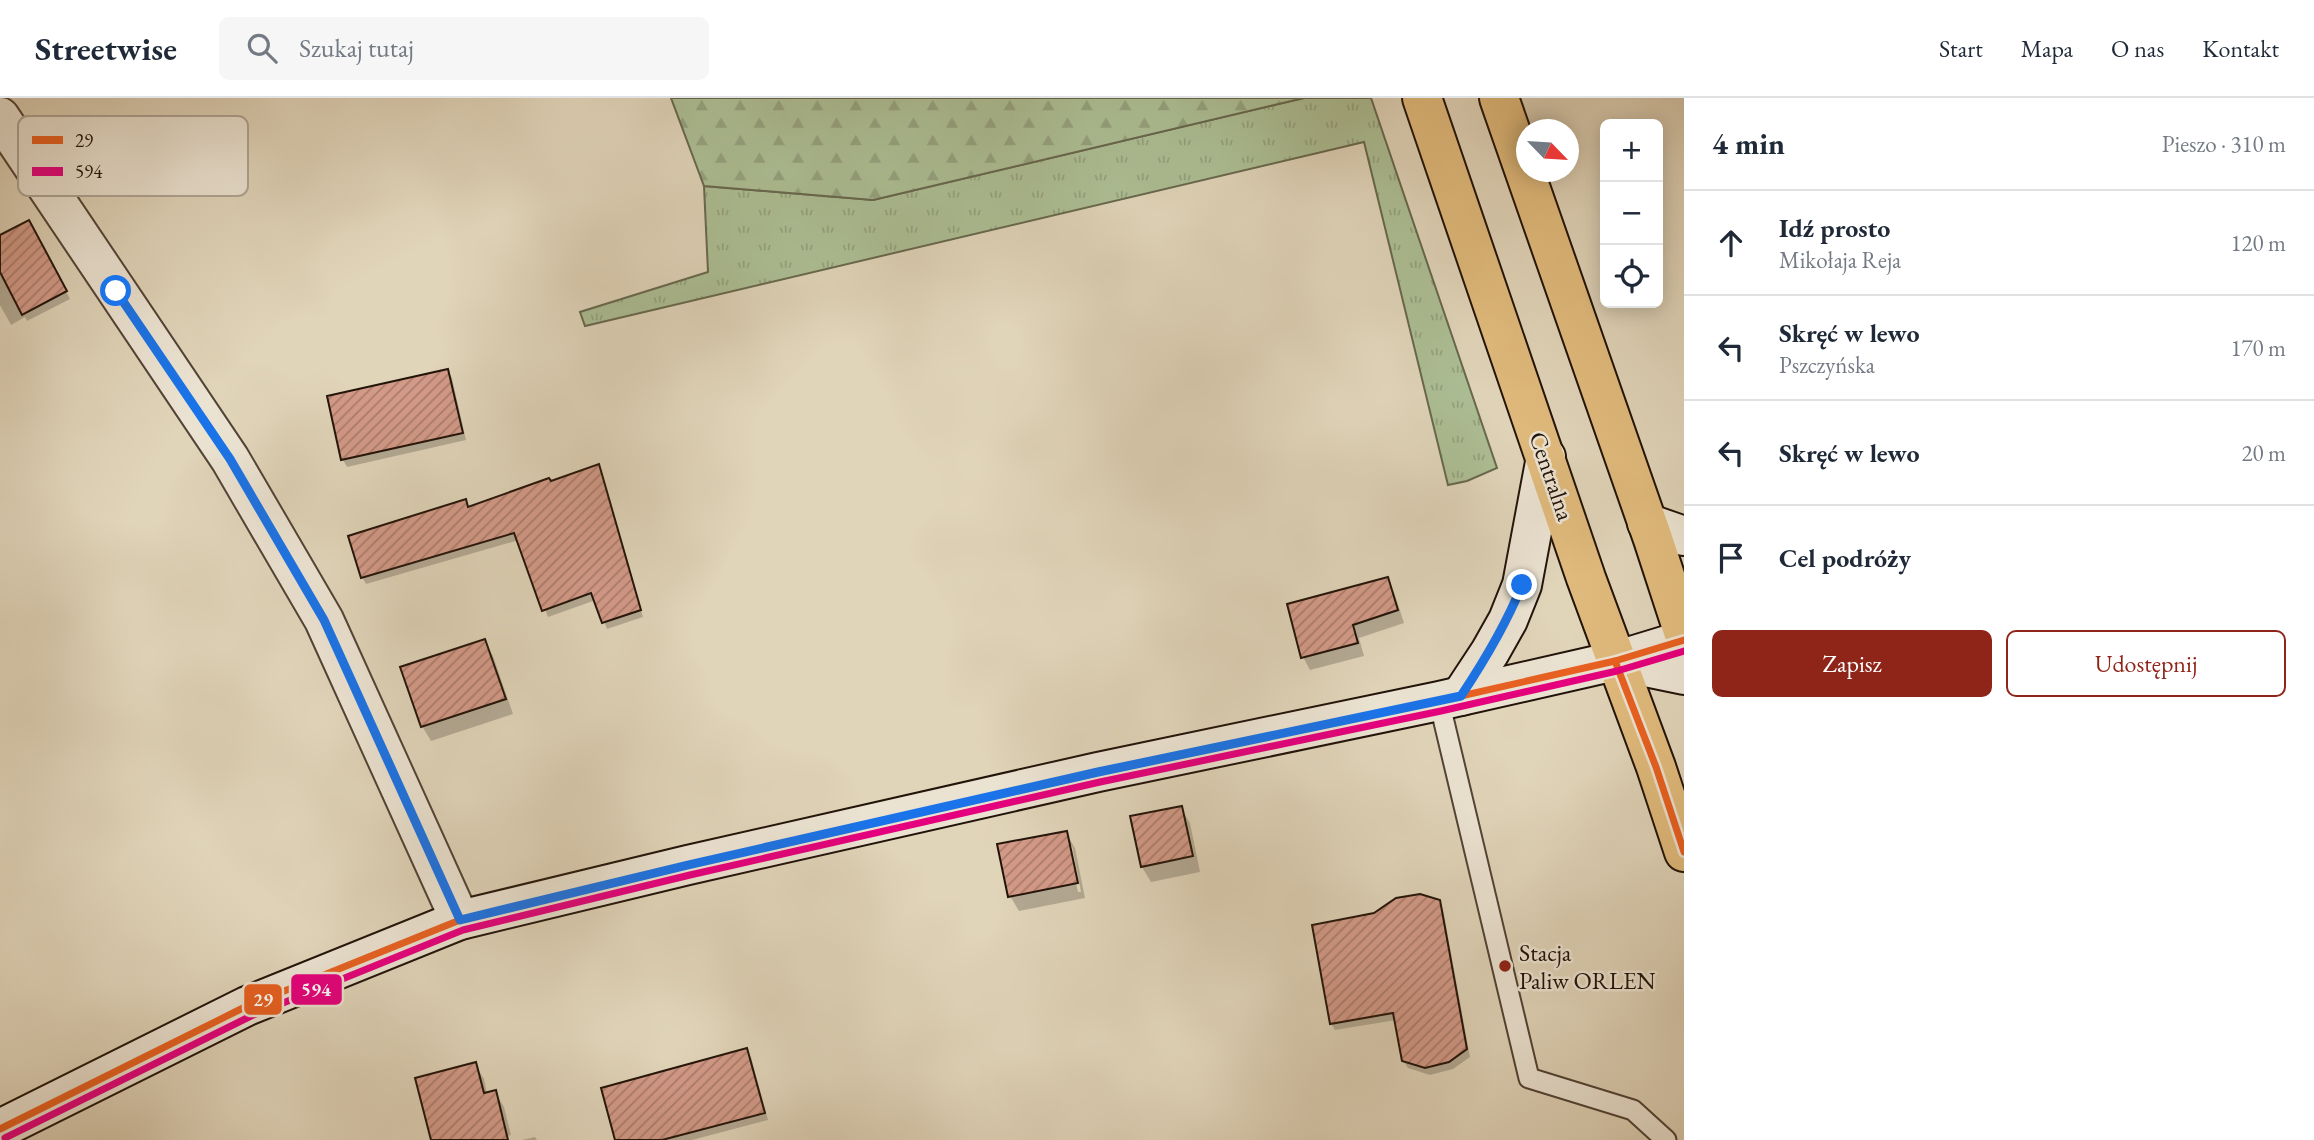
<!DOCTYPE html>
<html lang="pl">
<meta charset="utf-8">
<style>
body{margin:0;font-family:"EB Garamond",serif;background:#f6f6f7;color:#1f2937}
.controls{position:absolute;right:21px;top:21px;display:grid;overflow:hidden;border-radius:10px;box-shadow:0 4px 18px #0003}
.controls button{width:63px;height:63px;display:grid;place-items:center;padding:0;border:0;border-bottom:2px solid #e0e1e3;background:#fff;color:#1f2937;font:35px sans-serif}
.compass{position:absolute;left:1516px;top:21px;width:63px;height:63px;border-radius:50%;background:#fff;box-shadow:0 4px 18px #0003;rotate:115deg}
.stop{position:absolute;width:21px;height:21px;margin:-16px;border:5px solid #1a73e8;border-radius:50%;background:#fff}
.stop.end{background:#1a73e8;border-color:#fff;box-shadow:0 2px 7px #0008}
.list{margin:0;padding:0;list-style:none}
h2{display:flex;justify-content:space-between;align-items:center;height:91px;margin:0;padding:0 28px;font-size:30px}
h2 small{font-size:23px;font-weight:400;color:#747a83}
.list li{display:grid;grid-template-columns:46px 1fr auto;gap:21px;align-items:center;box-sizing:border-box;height:105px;padding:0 28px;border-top:2px solid #e0e1e3}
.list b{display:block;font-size:26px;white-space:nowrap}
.list p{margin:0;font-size:23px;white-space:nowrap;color:#747a83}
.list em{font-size:23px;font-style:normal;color:#747a83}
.actions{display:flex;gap:14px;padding:21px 28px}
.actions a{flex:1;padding:16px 0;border:2px solid #8f2418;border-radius:10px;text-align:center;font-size:24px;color:#8f2418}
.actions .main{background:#8f2418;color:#fff}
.icon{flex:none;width:38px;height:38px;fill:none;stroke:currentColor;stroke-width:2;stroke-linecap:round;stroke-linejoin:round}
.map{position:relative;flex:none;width:1684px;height:1042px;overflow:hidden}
header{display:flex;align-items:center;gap:42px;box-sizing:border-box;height:98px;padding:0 35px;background:#fff;border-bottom:2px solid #e0e1e3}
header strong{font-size:33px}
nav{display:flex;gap:38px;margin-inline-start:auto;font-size:24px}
.search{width:490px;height:63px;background:#f6f6f7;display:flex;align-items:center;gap:18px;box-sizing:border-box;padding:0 24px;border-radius:10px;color:#747a83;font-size:26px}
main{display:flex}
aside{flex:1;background:#fff}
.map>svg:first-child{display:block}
</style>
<header>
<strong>Streetwise</strong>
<div class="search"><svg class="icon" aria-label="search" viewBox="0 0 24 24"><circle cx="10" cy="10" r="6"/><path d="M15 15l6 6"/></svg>Szukaj tutaj</div>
<nav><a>Start</a><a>Mapa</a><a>O nas</a><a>Kontakt</a></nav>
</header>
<main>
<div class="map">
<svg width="1684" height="1042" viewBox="0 0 1684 1042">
<defs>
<pattern id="grass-tufts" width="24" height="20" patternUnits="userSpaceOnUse" patternTransform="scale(1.75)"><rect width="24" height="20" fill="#acbe94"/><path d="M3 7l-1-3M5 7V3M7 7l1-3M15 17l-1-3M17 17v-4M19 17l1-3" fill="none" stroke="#94a27e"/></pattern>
<pattern id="forest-firs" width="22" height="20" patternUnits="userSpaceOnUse" patternTransform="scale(1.75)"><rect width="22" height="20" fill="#acbe94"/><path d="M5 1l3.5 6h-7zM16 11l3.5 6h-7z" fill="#94a27e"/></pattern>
<pattern id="building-hatch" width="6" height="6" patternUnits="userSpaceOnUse" patternTransform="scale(1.75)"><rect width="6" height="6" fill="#d39a88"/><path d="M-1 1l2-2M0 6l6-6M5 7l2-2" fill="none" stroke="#ab7c6d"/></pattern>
</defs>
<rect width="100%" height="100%" fill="#e0d4b9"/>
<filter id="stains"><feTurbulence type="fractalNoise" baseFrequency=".00286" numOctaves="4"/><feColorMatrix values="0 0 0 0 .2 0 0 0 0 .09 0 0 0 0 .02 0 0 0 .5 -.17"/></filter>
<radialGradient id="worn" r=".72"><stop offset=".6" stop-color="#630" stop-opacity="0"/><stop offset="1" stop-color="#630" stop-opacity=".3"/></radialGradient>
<!-- grass -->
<polygon fill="url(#grass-tufts)" stroke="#67684e" stroke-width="2" points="1304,0 1371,0 1497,370 1467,383 1448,387 1364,44 585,228 580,214 708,174 704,88 873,102"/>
<!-- forest -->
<polygon fill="url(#forest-firs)" stroke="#67684e" stroke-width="2" points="671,0 1304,0 873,102 704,88"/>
<!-- shadow -->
<g fill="#0003" fill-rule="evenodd">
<polygon points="29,124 70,201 27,223 25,219 11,227 0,207 0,139"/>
<polygon points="447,273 452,280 466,342 347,369 343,362 329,300"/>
<polygon points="598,368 602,375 643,519 607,531 596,502 548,519 519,442 366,486 362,479 465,403 469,411"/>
<polygon points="1387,481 1394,494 1404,525 1359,540 1364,558 1310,572 1303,559"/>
<polygon points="484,543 493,558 513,616 431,643 422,628"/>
<polygon points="1181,710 1190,725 1200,774 1151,784 1142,769"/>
<path d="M1066,735L1075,750L1085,800L1019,813L1010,798ZM1068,748H1072L1081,794H1078Z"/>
<polygon points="1439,804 1443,811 1470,959 1453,971 1430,977 1408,970 1403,962 1396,922 1335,932 1331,925"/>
<polygon points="746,952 751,959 768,1022 692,1042 617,1042"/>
<polygon points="475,966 484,981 487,996 495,994 504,1009 511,1037 492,1042 433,1042"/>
<polygon points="535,1039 537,1042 522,1042"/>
</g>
<!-- building -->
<g fill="url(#building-hatch)" stroke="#221309" stroke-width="2">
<polygon points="29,122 67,193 22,217 0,174 0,137"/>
<polygon points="448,271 463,335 341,362 327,298"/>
<polygon points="599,366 641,512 602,525 591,495 542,513 514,435 361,480 348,438 466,401 468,409 549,380 551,383"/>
<polygon points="1388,479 1398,512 1353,527 1358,545 1301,560 1287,506"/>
<polygon points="485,541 506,601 421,629 400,569"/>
<polygon points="1182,708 1193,758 1141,769 1130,718"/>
<polygon points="1067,733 1078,785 1008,799 997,746"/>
<polygon points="1420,796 1440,802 1467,951 1449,964 1425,970 1402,963 1393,915 1330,926 1312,827 1374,815 1396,800"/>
<polygon points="747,950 765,1015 662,1042 615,1042 601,990"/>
<polygon points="476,964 484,995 496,992 508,1042 431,1042 415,980"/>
</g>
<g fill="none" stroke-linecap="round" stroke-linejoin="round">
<defs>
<polyline id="lane" points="1439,603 1529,980 1633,1012 1666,1042"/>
<polyline id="street" points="0,19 230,361 324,522 460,822"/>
<g id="secondary">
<polyline points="1647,425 1684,438"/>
<polyline points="1621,564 1684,577"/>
<polyline points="1461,598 1490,554 1508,522 1522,487 1546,359"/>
<polyline points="0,1031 247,908 460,822 688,767 1098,674 1439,603 1615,563 1684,542"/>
</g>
<g id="primary">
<polyline points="1422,0 1586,480 1656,669 1684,754"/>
<polyline points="1499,0 1653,441 1684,536"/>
</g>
</defs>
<!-- lane casing -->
<use href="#lane" stroke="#524335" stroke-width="23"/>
<!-- street casing -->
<use href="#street" stroke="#524335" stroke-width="42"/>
<!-- secondary casing -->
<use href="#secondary" stroke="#221309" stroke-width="42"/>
<!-- primary casing -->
<use href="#primary" stroke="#221309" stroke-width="42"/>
<!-- lane -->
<use href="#lane" stroke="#ebe3d2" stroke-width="19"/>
<!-- street -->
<use href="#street" stroke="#ebe3d2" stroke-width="38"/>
<!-- secondary -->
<use href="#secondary" stroke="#ebe3d2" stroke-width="38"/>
<!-- primary -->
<use href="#primary" stroke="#e0ba7c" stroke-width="38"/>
<defs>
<g id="bus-1">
<polyline points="1615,563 1656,669 1684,754"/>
<polyline points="0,1031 247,908 460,822 688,767 1098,674 1439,603 1615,563 1684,542"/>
</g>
<polyline id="bus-2" points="5,1040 251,918 463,832 690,777 1100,684 1441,613 1617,573 1684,553"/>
</defs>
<!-- bus-1 casing -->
<use href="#bus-1" stroke="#ebe3d2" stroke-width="12"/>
<!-- bus-2 casing -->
<use href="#bus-2" stroke="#ebe3d2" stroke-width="12"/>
<!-- bus-1 -->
<use href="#bus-1" stroke="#e86121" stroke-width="7"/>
<!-- bus-2 -->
<use href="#bus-2" stroke="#e5007d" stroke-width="7"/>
</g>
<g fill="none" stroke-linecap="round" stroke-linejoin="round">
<!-- route -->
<path stroke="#1a73e8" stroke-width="9" d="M116,193L230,361L324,522L460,822L688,767L1098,674L1461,598C1485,562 1506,527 1522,487"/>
</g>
<!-- markers -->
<circle fill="#8f2418" stroke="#ebe3d2" stroke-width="2.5" cx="1505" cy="868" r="7"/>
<g text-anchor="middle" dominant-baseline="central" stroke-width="5" stroke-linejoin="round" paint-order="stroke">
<!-- street labels -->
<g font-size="24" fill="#221309" stroke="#ebe3d2">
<text transform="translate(1552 378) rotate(71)">Centralna</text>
</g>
<!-- poi labels -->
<g font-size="24" fill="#221309" stroke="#ebe3d2" text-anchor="start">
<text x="1519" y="854">Stacja<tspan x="1519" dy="28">Paliw ORLEN</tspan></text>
</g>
</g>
<!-- legend -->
<rect x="18" y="18" width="230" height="80" rx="10" fill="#ebe3d2" stroke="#afa596" stroke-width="2"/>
<rect x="32" y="38" width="31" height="8" fill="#e86121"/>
<rect x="32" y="69" width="31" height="9" fill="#e5007d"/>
<g font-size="19" fill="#221309">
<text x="75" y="49">29</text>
<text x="75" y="80">594</text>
</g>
<g stroke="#ebe3d2" stroke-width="2.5">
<rect x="290" y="875" width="53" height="33" rx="7" fill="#e5007d"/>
<rect x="243" y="885" width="40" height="33" rx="7" fill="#e86121"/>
</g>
<g font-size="19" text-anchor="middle" font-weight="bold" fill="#fff">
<text x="316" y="898">594</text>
<text x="263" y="908">29</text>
</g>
<rect width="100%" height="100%" filter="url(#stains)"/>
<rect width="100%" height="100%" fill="url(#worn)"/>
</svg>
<div class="controls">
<button>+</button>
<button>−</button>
<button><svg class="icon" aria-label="locate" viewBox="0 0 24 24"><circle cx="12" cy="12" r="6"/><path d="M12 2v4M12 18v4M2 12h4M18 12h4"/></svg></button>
</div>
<svg class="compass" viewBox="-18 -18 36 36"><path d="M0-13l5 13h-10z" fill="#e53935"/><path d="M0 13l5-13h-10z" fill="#747a83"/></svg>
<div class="stop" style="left:116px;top:193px"></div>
<div class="stop end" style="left:1522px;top:487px"></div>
</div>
<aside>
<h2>4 min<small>Pieszo · 310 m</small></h2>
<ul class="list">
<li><svg class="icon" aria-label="ahead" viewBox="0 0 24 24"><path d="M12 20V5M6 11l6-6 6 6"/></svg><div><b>Idź prosto</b><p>Mikołaja Reja</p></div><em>120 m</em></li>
<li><svg class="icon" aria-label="left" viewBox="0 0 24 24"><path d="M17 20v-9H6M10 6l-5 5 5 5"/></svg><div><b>Skręć w lewo</b><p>Pszczyńska</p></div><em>170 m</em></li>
<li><svg class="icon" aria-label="left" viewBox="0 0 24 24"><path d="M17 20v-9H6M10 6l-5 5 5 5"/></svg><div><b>Skręć w lewo</b></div><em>20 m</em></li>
<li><svg class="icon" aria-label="arrive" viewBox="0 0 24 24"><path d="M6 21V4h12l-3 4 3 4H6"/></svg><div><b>Cel podróży</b></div></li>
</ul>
<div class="actions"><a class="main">Zapisz</a><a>Udostępnij</a></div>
</aside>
</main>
